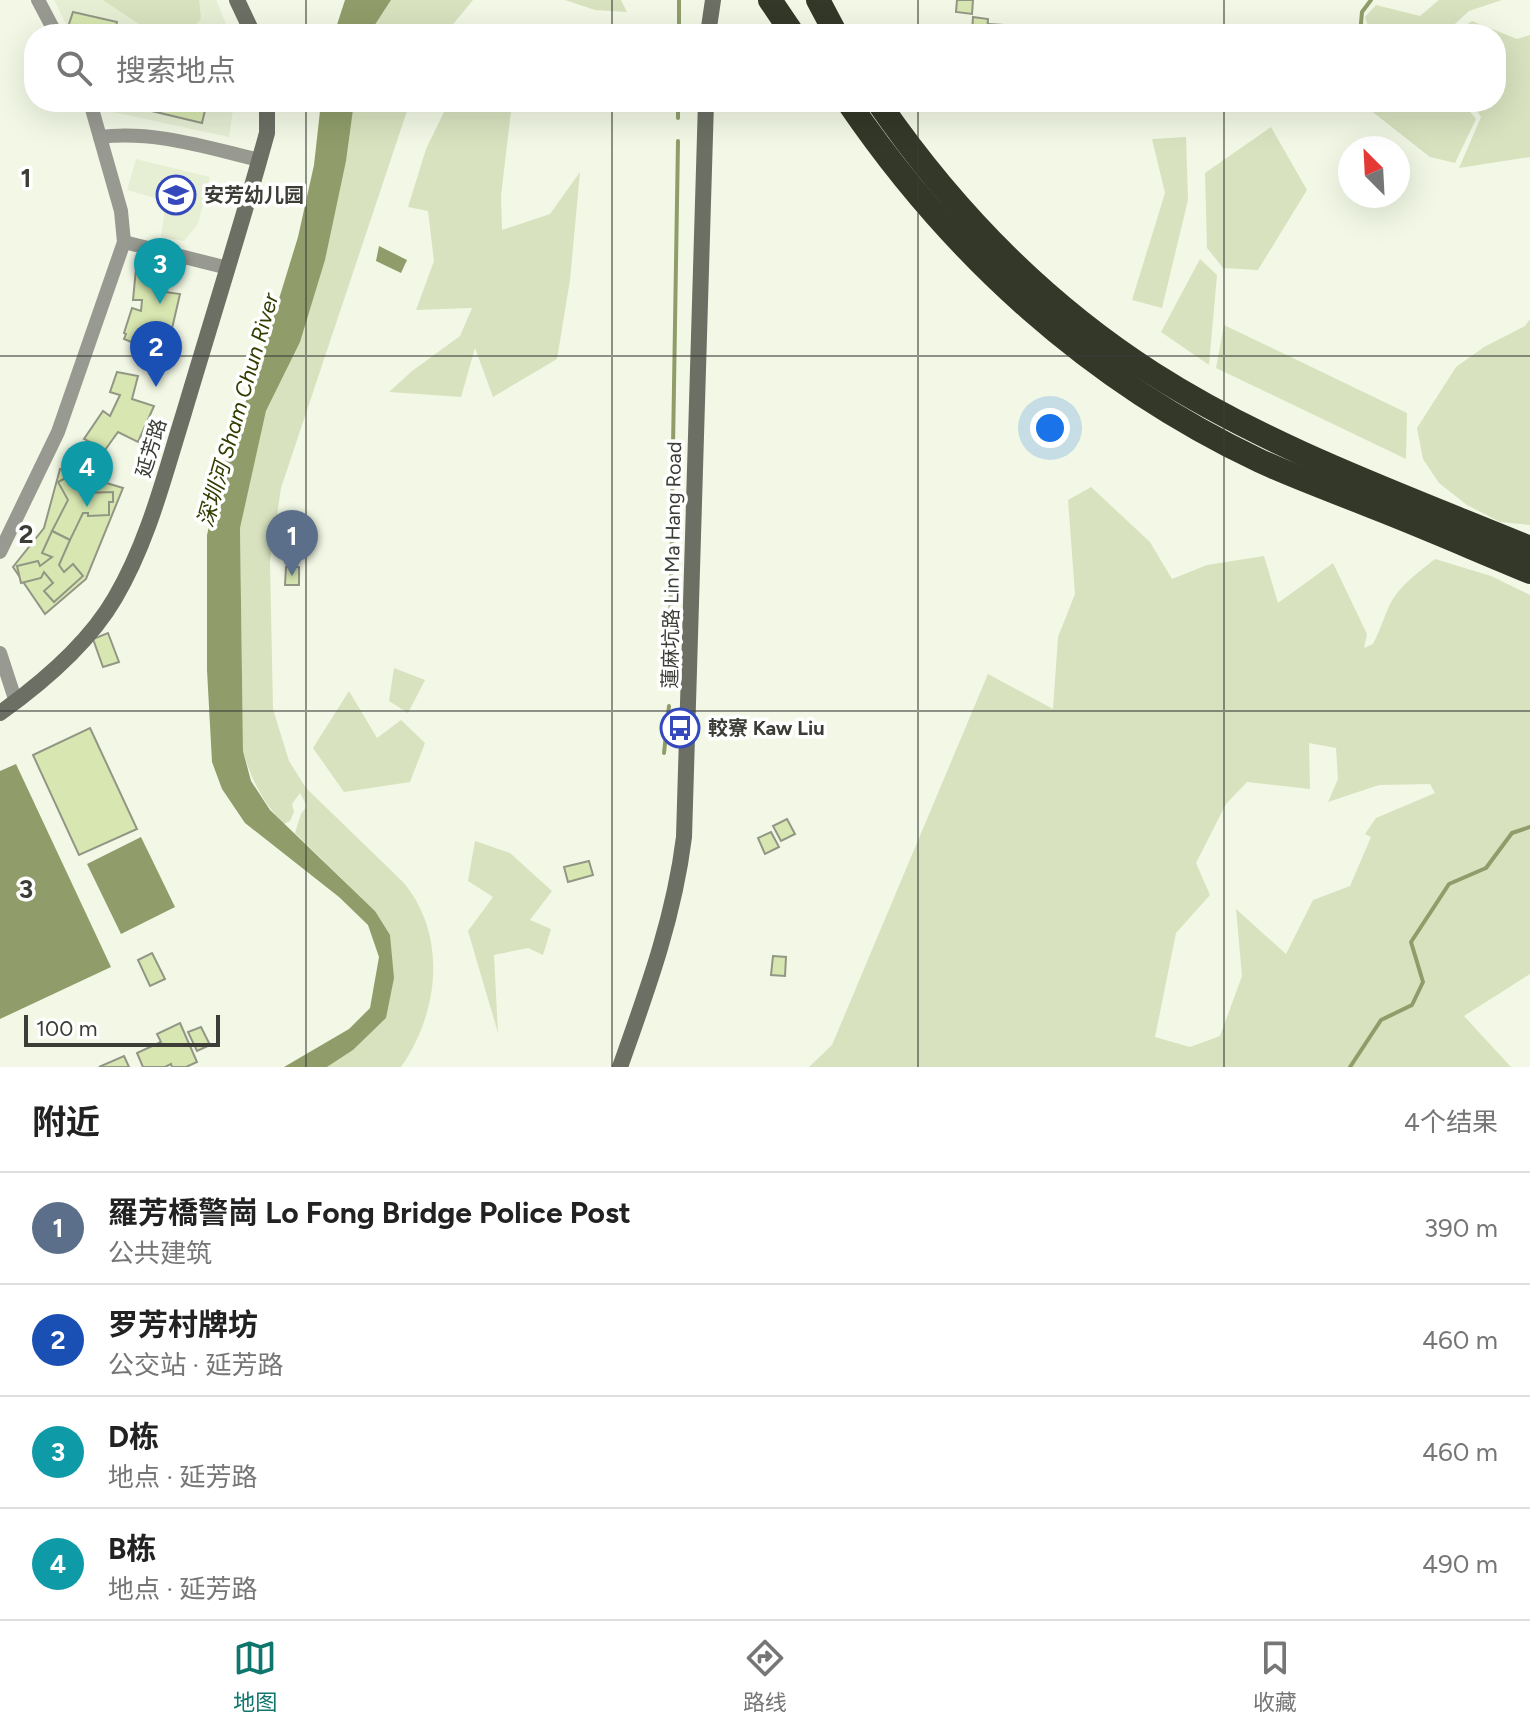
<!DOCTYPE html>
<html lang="zh">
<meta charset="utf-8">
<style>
body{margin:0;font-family:Figtree,"Noto Sans SC",sans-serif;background:#f6f6f6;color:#222}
.compass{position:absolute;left:1338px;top:136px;width:72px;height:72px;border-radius:50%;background:#fff;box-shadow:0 8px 32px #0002;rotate:336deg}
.scale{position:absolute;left:24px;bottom:20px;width:196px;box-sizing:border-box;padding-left:8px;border:4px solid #3b3d36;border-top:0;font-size:22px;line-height:28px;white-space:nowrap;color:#3b3d36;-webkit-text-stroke:6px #fff;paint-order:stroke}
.you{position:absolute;left:1050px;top:428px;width:28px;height:28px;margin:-20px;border:6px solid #fff;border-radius:50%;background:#1a73e8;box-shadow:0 0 0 12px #1a73e833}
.badge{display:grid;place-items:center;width:52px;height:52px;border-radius:50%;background:#0f766e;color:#fff;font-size:26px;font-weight:700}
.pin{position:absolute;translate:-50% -66px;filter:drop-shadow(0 2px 4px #0008)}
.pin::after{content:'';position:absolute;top:42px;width:28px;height:24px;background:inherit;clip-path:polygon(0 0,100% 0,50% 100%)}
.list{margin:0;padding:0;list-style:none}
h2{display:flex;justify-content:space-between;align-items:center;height:104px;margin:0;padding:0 32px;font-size:34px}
h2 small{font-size:26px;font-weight:400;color:#767676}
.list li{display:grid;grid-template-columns:52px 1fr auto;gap:24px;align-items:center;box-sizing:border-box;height:112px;padding:0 32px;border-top:2px solid #e0e0e0}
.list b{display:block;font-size:30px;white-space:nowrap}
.list p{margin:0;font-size:26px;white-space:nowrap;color:#767676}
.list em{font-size:26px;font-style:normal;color:#767676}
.icon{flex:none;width:44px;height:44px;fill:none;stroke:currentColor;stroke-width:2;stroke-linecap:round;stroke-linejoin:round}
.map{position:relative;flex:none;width:1530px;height:1067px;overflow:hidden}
.search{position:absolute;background:#fff;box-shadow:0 8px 32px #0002;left:24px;right:24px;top:24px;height:88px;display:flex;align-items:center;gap:20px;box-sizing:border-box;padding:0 28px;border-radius:32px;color:#767676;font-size:30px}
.sheet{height:552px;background:#fff}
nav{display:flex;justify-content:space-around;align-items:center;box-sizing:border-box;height:112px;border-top:2px solid #e0e0e0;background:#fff;font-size:22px;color:#767676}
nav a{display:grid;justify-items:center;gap:4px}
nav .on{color:#0f766e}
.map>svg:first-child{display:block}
</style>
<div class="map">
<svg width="1530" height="1067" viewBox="0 0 1530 1067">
<rect width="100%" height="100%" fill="#f2f8e5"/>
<!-- built -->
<g fill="#e6eed4">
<polygon points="54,0 216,0 230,34 71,34"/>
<polygon points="101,102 234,102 229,137 103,110"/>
<polygon points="136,159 210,177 198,224 184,241 161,237 166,201 127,190"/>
</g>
<!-- green -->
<g fill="#d8e2bf" fill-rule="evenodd">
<polygon points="103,0 199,0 201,18 189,34 154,34"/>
<polygon points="391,0 473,0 445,34 369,34"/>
<polygon points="565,0 621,0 627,12 595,10"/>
<polygon points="1439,0 1502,0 1469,11 1444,34 1371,34 1365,17 1376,5 1420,16"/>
<polygon points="1472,21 1517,39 1530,35 1530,157 1459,168 1481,117 1471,102 1496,102 1496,34 1453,34"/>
<path d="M354,102H410L281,488L270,562L273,709L289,761L306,788L403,882C448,935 439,1013 401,1067H327L353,1050L386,1018L376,912L295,833L301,814L307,806L300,793L292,804L294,812L290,821L284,824C263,803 251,779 243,751L240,526L266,411L301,339Z"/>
<polygon points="449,102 520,102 511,111 501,196 502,230 550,214 580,172 570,280 557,359 493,397 475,348 461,397 389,392 412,371 460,336 472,308 416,310 434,261 428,211 408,207 426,149"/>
<polygon points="1360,102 1462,102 1476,119 1455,163 1430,157"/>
<polygon points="1271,127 1307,190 1258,270 1223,268 1207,248 1205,173"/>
<polygon points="1186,137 1188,200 1162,308 1132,300 1165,193 1152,139"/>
<polygon points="1200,259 1217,275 1209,365 1161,332"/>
<polygon points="1530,319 1530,525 1500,522 1467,505 1439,483 1423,459 1417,428 1456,367 1484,347 1525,326"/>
<polygon points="1224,325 1407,413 1406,459 1216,368"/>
<path d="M1091,487L1150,542L1172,579L1207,565L1264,556L1278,603L1333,563L1367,634L1364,648L1373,644C1380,631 1384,617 1390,604C1399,586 1420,571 1435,559L1491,576L1530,595V974L1464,1016L1511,1067H809L832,1045L988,674L1053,709L1058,637L1075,594L1068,500ZM1309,743L1336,748L1338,779L1328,802L1379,785L1430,784L1435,793L1376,818L1365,834L1371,837L1350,886L1313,900L1286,954L1236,909L1242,976L1220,1036L1190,1047L1155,1037L1176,933L1210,895L1196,863L1226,804L1247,782L1310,789Z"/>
<polygon points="394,668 425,680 408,713 389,701"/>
<polygon points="349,691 377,738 401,720 425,743 410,782 344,792 313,748"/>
<polygon points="475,841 510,853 552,891 530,920 551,929 543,955 528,948 494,955 498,1033 468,931 493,897 468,881"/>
</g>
<!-- water -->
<g fill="#909d6a">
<polygon points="345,0 391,0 369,34 334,34"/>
<polygon points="321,102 354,102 346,161 325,260 300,342 266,411 240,528 243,751 251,781 270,810 375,911 390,935 394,978 386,1018 353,1050 327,1067 284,1067 349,1029 370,1008 379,957 368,925 339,897 245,823 222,789 212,762 207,670 207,535 223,468 263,351 298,237 314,165"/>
<polygon points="379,246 407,260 401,273 376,261"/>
<polygon points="16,764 111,967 0,1019 0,771"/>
<polygon points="141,837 175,907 121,934 87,864"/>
</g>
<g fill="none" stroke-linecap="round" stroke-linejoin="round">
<!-- stream -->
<g stroke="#909d6a" stroke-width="4">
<polyline points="679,0 679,34"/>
<polyline points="1360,34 1362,12 1371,0"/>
<polyline points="678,118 678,102"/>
<polyline points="672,509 678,141"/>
<polyline points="669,686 672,530"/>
<polyline points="664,753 669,706"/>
<polyline points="1350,1067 1381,1020 1412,1005 1423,982 1411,942 1449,884 1486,868 1512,833 1530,827"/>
</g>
</g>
<!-- building -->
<g fill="#d8e7b1" stroke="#929785" stroke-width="2">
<polygon points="957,0 973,0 972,14 956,12"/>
<polygon points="73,12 117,22 114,34 91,34 68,27"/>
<polygon points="973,17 988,19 987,34 972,34"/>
<polygon points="988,24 1003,25 1002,34 987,34"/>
<polygon points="114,102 207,102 202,123"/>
<polygon points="158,268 158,291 180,294 171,333 159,332 159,327 151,326 143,347 124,339 126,334 124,333 132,308 141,311 142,300 133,300 136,269"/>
<polygon points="117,372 138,376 132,399 154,406 138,442 118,432 105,450 84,439 103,411 110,416 120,395 110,392"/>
<polygon points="60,469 123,488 86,579 45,614 13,567 44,528"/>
<polygon points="73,474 84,493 113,492 113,502 109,502 109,515 88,516 88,513 83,513 70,540 52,531 68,500 58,482"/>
<polygon points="52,531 70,540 59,565 64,572 73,564 83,576 54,602 44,591 53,583 44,572 41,578 21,583 17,566 38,561 40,566 52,557 42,553"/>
<polygon points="286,567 299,567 299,585 285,585"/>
<polygon points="108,633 119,662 103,667 93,639"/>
<polygon points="90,728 137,829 79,855 33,755"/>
<polygon points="787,819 795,834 781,841 773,826"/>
<polygon points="771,832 779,847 765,854 758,838"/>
<polygon points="589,861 593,875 568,882 564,867"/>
<polygon points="152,953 165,979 150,986 138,960"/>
<polygon points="773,956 786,957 785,976 771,975"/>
<polygon points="180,1023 197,1062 186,1067 172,1067 171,1064 165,1067 143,1067 137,1053 161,1042 157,1034"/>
<polygon points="201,1027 210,1045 197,1051 188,1032"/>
<polygon points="124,1056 129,1067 99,1067"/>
</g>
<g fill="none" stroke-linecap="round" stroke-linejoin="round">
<!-- street -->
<g stroke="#989a92" stroke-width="14">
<polyline points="38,0 56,34"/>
<path d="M100,137C154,130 208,148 260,160"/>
<polyline points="124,242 228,268"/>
<polyline points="0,552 58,432 124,242 121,211 90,102"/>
<polyline points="0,653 16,702"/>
</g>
<!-- secondary -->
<g stroke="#6c6f64" stroke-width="16">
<polyline points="237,0 253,34"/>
<polyline points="708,34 713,0"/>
<path d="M0,713C42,683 89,643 115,598C148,542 164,477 183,416C208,332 234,249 258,165L267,133V102"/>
<path d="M620,1067C647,991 674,918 684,837L706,102"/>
</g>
<!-- highway -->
<g stroke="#343828" stroke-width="24">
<polyline points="770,0 793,34"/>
<polyline points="818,0 836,34"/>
<path d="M848,102C953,256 1091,381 1260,461C1299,479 1339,493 1378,509C1429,529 1479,551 1530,572"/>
<path d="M878,102C951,208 1043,303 1152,373C1269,448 1402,495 1530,548"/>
</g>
</g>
<!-- grid -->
<path fill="none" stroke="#3b3d36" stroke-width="2" stroke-opacity="0.55" d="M306,0V34M612,0V34M918,0V34M1224,0V34M306,102V1067M612,102V1067M918,102V1067M1224,102V1067M0,356H1530M0,711H1530"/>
<!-- icons -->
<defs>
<symbol id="school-ring" viewBox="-11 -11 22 22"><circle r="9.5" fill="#fff" stroke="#3649bc" stroke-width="1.5"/><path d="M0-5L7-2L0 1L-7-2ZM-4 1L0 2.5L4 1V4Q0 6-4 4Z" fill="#3649bc"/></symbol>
<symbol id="bus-ring" viewBox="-11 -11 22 22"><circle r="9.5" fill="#fff" stroke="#3649bc" stroke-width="1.5"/><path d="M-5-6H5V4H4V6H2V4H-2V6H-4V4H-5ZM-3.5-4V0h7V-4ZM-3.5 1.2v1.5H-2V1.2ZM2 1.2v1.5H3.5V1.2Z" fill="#3649bc"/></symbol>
</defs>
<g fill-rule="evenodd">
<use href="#school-ring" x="154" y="173" width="44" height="44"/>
<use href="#bus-ring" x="658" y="706" width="44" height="44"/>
</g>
<g text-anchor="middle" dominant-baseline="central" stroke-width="7" stroke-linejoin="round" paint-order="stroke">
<!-- poi labels -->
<g font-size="20" font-weight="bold" fill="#3b3d36" stroke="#fff" text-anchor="start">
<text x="204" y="195">安芳幼儿园</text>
<text x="708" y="728">較寮 Kaw Liu</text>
</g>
<!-- street labels -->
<g font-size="20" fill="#3b3d36" stroke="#fff">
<text transform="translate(151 448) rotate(-73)">延芳路</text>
<text transform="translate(672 565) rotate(-89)">蓮麻坑路 Lin Ma Hang Road</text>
</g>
<!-- water labels -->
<g font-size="22" font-style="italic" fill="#323d00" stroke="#fff">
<text transform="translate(238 410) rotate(-74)">深圳河 Sham Chun River</text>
</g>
</g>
<g font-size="26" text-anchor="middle" font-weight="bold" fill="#3b3d36" stroke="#fff" stroke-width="7" stroke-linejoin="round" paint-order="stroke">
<text x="26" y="187">1</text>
<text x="26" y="543">2</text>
<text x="26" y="898">3</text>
</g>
</svg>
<svg class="compass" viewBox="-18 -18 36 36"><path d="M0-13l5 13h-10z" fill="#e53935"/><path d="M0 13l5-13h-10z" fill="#767676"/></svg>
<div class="scale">100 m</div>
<div class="you"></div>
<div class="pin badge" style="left:292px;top:576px;background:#5c6f8a">1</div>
<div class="pin badge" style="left:156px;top:387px;background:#1a4fb4">2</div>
<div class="pin badge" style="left:160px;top:304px;background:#0f9aa8">3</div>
<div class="pin badge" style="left:87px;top:507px;background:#0f9aa8">4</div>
<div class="search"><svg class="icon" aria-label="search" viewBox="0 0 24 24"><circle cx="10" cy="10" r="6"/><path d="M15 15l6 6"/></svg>搜索地点</div>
</div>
<section class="sheet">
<h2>附近<small>4个结果</small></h2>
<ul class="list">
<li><span class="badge" style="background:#5c6f8a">1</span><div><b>羅芳橋警崗 Lo Fong Bridge Police Post</b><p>公共建筑</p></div><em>390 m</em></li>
<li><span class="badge" style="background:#1a4fb4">2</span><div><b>罗芳村牌坊</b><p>公交站 · 延芳路</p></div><em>460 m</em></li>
<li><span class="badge" style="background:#0f9aa8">3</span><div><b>D栋</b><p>地点 · 延芳路</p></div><em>460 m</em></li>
<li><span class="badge" style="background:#0f9aa8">4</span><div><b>B栋</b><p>地点 · 延芳路</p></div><em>490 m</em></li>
</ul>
</section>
<nav>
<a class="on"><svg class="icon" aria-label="map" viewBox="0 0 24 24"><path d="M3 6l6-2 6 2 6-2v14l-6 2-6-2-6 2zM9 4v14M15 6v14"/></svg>地图</a>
<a><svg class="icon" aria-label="directions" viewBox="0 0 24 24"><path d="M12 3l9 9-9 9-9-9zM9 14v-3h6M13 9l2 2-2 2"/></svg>路线</a>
<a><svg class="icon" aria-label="saved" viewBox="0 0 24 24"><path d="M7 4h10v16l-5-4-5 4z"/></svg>收藏</a>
</nav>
